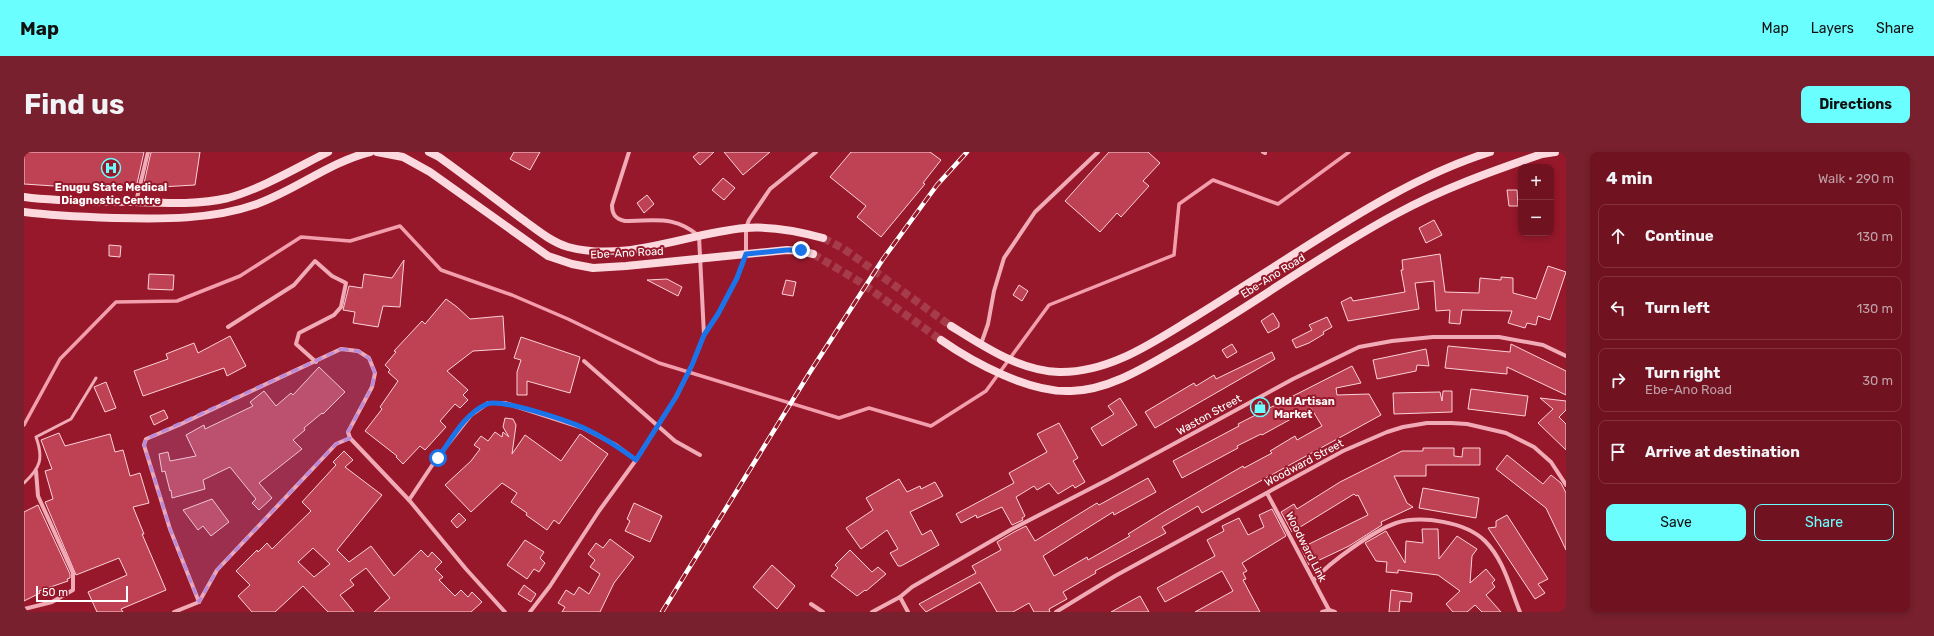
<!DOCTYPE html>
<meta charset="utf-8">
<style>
body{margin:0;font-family:Rubik,sans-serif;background:#78202d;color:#f1f3f6}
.controls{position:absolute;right:12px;top:12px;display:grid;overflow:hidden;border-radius:8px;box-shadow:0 2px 6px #0003}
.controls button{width:36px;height:36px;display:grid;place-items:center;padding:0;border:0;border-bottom:1px solid #82323e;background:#701220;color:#f1f3f6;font:20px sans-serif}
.scale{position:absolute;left:12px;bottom:10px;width:92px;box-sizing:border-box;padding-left:4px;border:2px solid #fff;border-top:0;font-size:11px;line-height:14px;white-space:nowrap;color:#fff;-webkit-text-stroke:3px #96182a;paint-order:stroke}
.stop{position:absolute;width:12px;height:12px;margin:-9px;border:3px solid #1a73e8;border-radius:50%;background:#fff}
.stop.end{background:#1a73e8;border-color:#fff;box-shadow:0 1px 4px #0008}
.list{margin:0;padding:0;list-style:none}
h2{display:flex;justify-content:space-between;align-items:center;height:52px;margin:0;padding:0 16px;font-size:17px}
h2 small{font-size:13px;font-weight:400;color:#c09ea5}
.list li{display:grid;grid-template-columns:26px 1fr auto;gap:12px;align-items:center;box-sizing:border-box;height:64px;margin:0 8px 8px;padding:0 8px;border:1px solid #82323e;border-radius:8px}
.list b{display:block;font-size:15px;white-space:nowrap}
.list p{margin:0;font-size:13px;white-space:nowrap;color:#c09ea5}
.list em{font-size:13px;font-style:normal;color:#c09ea5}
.actions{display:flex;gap:8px;padding:12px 16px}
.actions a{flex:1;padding:9px 0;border:1px solid #6bfeff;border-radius:8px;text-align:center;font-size:14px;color:#6bfeff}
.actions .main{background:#6bfeff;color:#111}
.icon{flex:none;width:22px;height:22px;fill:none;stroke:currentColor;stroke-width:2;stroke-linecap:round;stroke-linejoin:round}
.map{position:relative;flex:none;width:1542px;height:460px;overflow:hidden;border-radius:8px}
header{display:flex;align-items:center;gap:24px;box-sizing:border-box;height:56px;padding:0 20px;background:#6bfeff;color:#111}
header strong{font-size:19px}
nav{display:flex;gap:22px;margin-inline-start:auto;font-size:14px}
.intro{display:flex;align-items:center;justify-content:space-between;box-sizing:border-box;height:96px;padding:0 24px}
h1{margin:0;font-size:28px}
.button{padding:10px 18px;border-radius:8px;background:#6bfeff;color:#111;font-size:14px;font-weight:700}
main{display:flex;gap:24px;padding:0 24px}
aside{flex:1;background:#701220;border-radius:8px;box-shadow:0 2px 6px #0003}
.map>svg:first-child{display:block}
</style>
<header>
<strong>Map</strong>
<nav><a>Map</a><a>Layers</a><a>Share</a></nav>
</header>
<div class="intro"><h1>Find us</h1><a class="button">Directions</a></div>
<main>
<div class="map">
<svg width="1542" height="460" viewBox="0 0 1542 460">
<rect width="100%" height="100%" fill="#96182a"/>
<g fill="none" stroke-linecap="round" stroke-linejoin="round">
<!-- stream -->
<polyline stroke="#f39eac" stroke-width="3.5" points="0,273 36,207 92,150 153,149 216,124 277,85 326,89 376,74 417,118 488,143 544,167 635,211 815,266 845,256 907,274 962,239 1025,153 1150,103 1155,52 1189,28 1254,52 1325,0"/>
</g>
<!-- building -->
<g fill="#be4154" stroke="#fcd2d9" fill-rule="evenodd">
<polygon points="0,0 120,0 112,36 90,38 0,32"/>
<polygon points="127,0 176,0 171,33 119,36"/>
<polygon points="490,0 516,0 506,18 486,7"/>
<polygon points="675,0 690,0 676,13 669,5"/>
<polygon points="700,0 746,0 719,23"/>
<polygon points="827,0 906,0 917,8 899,31 901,32 857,85 833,65 842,54 806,25"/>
<polygon points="1085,0 1124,0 1136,11 1119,29 1125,34 1097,65 1093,61 1076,80 1041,49"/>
<polygon points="699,26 711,36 700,48 688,38"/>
<polygon points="1483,38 1493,38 1494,54 1485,54"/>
<polygon points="623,43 630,52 620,61 613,51"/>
<polygon points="1410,68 1418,83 1402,91 1395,76"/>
<polygon points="85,93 97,94 96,105 85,104"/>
<polygon points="1416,102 1421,140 1455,141 1456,126 1477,128 1477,125 1489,126 1489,141 1512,147 1524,114 1542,120 1526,168 1514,164 1512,173 1503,171 1501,176 1484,171 1488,159 1438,158 1436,172 1425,171 1426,158 1412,159 1410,129 1391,131 1395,157 1324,169 1317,150 1327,145 1329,149 1381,140 1377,118 1379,118 1378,108"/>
<polygon points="380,108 376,155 359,154 354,175 329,171 331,160 319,158 325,134 338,136 340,122 368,126"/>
<polygon points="125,122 150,123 149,138 124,137"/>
<polygon points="643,127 658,135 654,144 623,128"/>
<polygon points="762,128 772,130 769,144 758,142"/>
<polygon points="995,133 1004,139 998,149 989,143"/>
<polygon points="422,147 433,155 446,167 479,164 481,197 449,199 423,219 444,238 439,243 444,248 436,256 431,252 416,269 422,275 401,298 396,294 379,312 372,305 373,304 341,279 358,257 356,255 374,229 364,220 366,218 361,213 372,200 370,199 398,169 401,172"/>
<polygon points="1249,161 1255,171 1255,175 1244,181 1237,169"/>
<polygon points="1303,165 1308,175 1299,180 1300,182 1285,191 1272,196 1268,188 1288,178 1285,173"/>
<polygon points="206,184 222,214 203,224 200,216 119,244 110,219 144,207 142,202 170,191 174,201"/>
<polygon points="497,185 556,205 546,241 503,229 503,243 493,243 493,220 497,208 490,206"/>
<polygon points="1208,192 1213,200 1203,206 1198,198"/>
<polygon points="1487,192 1542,219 1542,243 1483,215 1483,222 1421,216 1424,194 1486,200"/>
<polygon points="1402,197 1405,214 1393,213 1392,219 1353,227 1349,208"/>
<polygon points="1248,200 1251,207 1131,276 1121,260 1170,231 1172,234 1190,223 1192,227"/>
<polygon points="1328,214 1337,231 1312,236 1313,243 1345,242 1357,263 1178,361 1174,354 1138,375 1142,381 1071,419 1072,421 1039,440 1043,447 1025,457 1026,460 1010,460 1005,451 989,460 973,460 956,430 902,460 895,452 952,421 948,414 977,398 973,390 990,380 1002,374 1011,389 1073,351 1075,353 1124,326 1132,340 1090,363 1089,360 1019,404 1030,424 1063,405 1064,408 1106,384 1104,382 1143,358 1219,314 1220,316 1248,301 1246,299 1271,284 1273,288 1298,274 1287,256 1238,283 1237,282 1213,294 1214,296 1158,326 1149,309 1215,274 1214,272"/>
<polygon points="295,215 321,240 299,262 298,261 280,276 281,278 269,288 278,297 235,331 248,346 235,358 228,351 232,347 206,315 179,328 181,337 148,346 147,338 146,339 141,319 138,320 135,302 144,300 146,309 172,304 162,283 180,273 181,277 229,254 226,250 240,239 252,254 267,241 269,243"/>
<polygon points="82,230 92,256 81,260 70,235"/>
<polygon points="1447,237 1504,244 1501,264 1444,257"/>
<polygon points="1419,239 1428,239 1428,260 1370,262 1369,241 1416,240 1418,249"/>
<polygon points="1096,246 1113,273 1078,294 1067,276 1090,262 1084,254"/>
<polygon points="1516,246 1542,249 1542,258 1535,265 1542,272 1542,298 1514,271 1529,257"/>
<polygon points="140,258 144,266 130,273 126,264"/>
<polygon points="481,266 489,267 492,273 488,302 501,283 537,309 556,282 584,302 535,372 530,368 523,378 502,363 503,361 487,350 493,341 478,331 447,360 421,333 447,309 456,297 450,293 457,284 464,289 471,280 478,285 479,280 485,285 479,275"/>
<polygon points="1035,271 1054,306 1049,309 1061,330 1051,336 1049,333 1034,342 1025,331 1013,338 1010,334 992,345 1001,364 998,366 999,368 988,373 978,355 953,366 952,363 937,371 932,362 990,331 985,321 1023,300 1013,282"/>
<polygon points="35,281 41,294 86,282 91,300 99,298 106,324 116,321 125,351 109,355 120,382 118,382 142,438 97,457 99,460 73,460 64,440 103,423 95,406 52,423 21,350 29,347 21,319 28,317 17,288"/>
<polygon points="1399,296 1430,296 1430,304 1438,305 1439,296 1456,296 1456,313 1402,313 1402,324 1370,324 1383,351 1389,355 1357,370 1358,373 1325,394 1285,413 1277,396 1344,363 1334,343 1332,344 1330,342 1268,380 1257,360 1270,352 1273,357 1316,330 1378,299 1399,299"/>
<path d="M320,299L329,308L321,315L358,343L313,398L325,410L347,394L370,424L397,398L404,405L408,400L418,410L411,417L419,425L415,428L431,444L437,438L444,445L448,440L458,450L447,460H350L366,446L342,416L326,428L330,433L316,443L330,460H304L279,434L251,460H228L214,444L226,433L212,419L233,398L234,400L243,391L248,397L287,359L278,350L312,313L309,310ZM289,396L306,412L290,425L274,410Z"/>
<polygon points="1483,303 1519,332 1527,323 1537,331 1542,341 1542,398 1522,356 1472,317"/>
<polygon points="875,327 883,340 896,334 897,337 911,330 919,344 886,360 898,383 907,378 915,393 877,414 874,414 866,401 874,397 863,378 837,397 822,376 849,358 842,346"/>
<polygon points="1399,336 1455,346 1452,366 1395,356"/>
<polygon points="188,347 205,370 187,384 179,374 174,378 159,358"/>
<polygon points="610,351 638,364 626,390 601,379 606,369 603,367"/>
<polygon points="14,353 46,422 46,426 43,427 44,429 15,439 16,441 0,449 0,360"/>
<polygon points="1248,357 1262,384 1218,411 1223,419 1219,421 1222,427 1219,428 1236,460 1171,460 1209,439 1198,419 1141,450 1133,436 1191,404 1183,388 1200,379 1198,374 1215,366 1224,383 1240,375 1235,363"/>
<polygon points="435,361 442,368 433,376 427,369"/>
<polygon points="1483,363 1524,427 1514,432 1521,441 1511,447 1464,376 1472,375 1472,369"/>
<polygon points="1398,377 1414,377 1415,407 1433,384 1453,397 1448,404 1446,431 1462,417 1471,428 1468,431 1471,435 1462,443 1477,460 1458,460 1451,453 1443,460 1429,460 1422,452 1436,439 1414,423 1374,418 1374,421 1362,420 1363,410 1352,409 1341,391 1362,379 1381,411 1382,389 1399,391"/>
<polygon points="586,387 610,405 590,431 576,460 538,460 541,455 534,451 542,438 550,443 555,435 565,442 576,422 566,415 571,408 564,402 572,391 579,396"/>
<polygon points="501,388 520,400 516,406 521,411 515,420 510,417 503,427 483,413"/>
<polygon points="826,398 848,420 854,415 862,422 842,439 841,438 833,444 807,424 814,416 811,413"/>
<polygon points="748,413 771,434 753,457 729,435"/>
<polygon points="500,433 512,442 507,450 494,442"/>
<polygon points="1367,438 1388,441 1387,450 1376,449 1375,460 1365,460"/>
<polygon points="1116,444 1125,460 1087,460"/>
</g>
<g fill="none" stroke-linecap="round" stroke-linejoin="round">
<!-- secondary-tunnel -->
<g stroke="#a63b4a" stroke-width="8" stroke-dasharray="8 4" stroke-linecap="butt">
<polyline points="799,86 820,97 927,174"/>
<polyline points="789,102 836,130 917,188"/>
</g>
<!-- service -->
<path stroke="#f1abb6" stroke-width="3" d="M0,331C16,316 20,307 12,285L47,267L72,226"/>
<!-- minor -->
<g stroke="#f1abb6" stroke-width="4">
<path d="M605,0L588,53C588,63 592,67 601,69C632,69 650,63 675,84L680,183"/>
<polyline points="1239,0 1241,1"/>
<polyline points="112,50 124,0"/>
<polyline points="204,175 270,133 291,109 308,124 322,131 317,155 310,163 275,181 272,192 292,210"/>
<polyline points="957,192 964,172 970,139 980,106 1011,60 1074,0"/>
<polyline points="560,209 651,289 676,303"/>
<polyline points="1243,341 1305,458"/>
<polyline points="385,348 413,306 447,263 464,251 481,251 559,276 592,293 612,308"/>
<path d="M1290,428C1306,410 1349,379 1372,371C1398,363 1442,370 1461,389C1480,408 1486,436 1496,460"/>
<polyline points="175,450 146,377 120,293 122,287 155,273 317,197 334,199 345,206 351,221 348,235 324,280 326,286"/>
<polyline points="787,452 799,460"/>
<polyline points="0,457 28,450 49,438 49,421 14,344 12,319"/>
<polyline points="150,460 175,450 193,418 312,292 326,286 385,348 442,417 481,460"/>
<polyline points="506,460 526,434 575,359 612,308 652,245 668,213 680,183 694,162 713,126 722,102 722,76 725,68 746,37 792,0"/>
<polyline points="848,460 876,445"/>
<polyline points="884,460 876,445 888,435 988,377 1085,327 1269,227 1335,195 1368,189 1409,185 1475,185 1519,193 1542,204"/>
<polyline points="1032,460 1091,424 1319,299 1363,280 1379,275 1403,271 1427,271 1443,272 1482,281 1510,295 1527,310 1542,333"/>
<polyline points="1298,460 1305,458 1311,460"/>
</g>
<!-- secondary -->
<g stroke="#fbd9de" stroke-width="8">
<polyline points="353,0 379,5 406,20 524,104 548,112 569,116 602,114 763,98 777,99 789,102"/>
<path d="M405,0L415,5C443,25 470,46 498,67C512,77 527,90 544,95C603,111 663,81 721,76C746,74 774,79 799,86"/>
<path d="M0,45C37,50 73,49 110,50C140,51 174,53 204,46C237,37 274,15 304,0"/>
<path d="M0,60C30,64 61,65 91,66C138,67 189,68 233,52C272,38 306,10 346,0"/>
<path d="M927,174C959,194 996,219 1035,220C1085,221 1128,191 1169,166C1203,145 1237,123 1272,101C1333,62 1396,22 1466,0"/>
<path d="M917,188C950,211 1006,241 1047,239C1086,238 1123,214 1156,195C1229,153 1297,102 1372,62C1418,37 1468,19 1518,2L1531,0"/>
</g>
<defs>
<polyline id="rail" points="638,460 786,220 859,107 913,33 943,0"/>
</defs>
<!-- rail casing -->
<use href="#rail" stroke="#fff" stroke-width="4.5"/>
<!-- rail -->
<use href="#rail" stroke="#96182a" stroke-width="3" stroke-dasharray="9" stroke-linecap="butt"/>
</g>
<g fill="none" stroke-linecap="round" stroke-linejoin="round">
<!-- route -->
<path stroke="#1a73e8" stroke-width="5" d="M414,306C427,288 441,261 463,252C477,246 544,269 560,276C579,285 596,296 612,308L652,245L668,213L680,183L694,162L713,126L722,102L763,98H777"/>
</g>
<!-- marked area -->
<path fill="#b68bdc" fill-opacity="0.2" stroke="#b68bdc" stroke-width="3" stroke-dasharray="8 5" stroke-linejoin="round" d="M317,197L334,199L345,206L351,221L348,235L324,280L326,286L312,292L193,418L175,450L146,377L120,293L122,287Z"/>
<!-- icons -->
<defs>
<symbol id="hospital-ring" viewBox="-11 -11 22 22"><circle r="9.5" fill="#96182a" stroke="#6bfeff" stroke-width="1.5"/><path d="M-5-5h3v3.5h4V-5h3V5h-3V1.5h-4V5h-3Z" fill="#6bfeff"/></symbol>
<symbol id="shop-ring" viewBox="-11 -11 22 22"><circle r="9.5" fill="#96182a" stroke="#6bfeff" stroke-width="1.5"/><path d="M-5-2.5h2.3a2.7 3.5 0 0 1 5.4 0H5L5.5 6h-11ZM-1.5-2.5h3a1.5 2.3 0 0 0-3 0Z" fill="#6bfeff"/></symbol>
</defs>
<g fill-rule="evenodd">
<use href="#hospital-ring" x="76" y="5" width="22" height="22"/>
<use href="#shop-ring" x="1225" y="244" width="22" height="22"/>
</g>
<g text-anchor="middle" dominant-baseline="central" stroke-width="4" stroke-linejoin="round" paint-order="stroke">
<!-- poi labels -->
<g font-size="11" font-weight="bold" fill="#fff" stroke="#96182a">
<text x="87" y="35">Enugu State Medical<tspan x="87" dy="13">Diagnostic Centre</tspan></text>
<text x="1250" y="249" text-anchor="start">Old Artisan<tspan x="1250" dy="13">Market</tspan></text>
</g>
<!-- street labels -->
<g font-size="11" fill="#fff" stroke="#96182a">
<text transform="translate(603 101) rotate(-3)">Ebe-Ano Road</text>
<text transform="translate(1249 124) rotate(-32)">Ebe-Ano Road</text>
<text transform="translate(1185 263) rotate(-29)">Waston Street</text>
<text transform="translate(1280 311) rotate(-28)">Woodward Street</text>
<text transform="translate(1282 395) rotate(63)">Woodward Link</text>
</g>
</g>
</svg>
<div class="controls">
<button>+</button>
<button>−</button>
</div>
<div class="scale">50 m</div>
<div class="stop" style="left:414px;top:306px"></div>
<div class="stop end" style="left:777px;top:98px"></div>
</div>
<aside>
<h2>4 min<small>Walk · 290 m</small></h2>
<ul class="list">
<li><svg class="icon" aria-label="ahead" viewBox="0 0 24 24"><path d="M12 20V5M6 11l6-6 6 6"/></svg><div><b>Continue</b></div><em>130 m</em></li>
<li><svg class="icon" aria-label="left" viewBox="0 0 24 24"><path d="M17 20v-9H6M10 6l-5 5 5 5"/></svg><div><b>Turn left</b></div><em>130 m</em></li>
<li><svg class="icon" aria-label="right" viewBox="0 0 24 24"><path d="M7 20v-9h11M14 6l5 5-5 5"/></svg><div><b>Turn right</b><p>Ebe-Ano Road</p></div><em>30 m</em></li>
<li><svg class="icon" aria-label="arrive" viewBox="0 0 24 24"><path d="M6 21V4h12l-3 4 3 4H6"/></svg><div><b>Arrive at destination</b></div></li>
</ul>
<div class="actions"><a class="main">Save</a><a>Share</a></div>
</aside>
</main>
